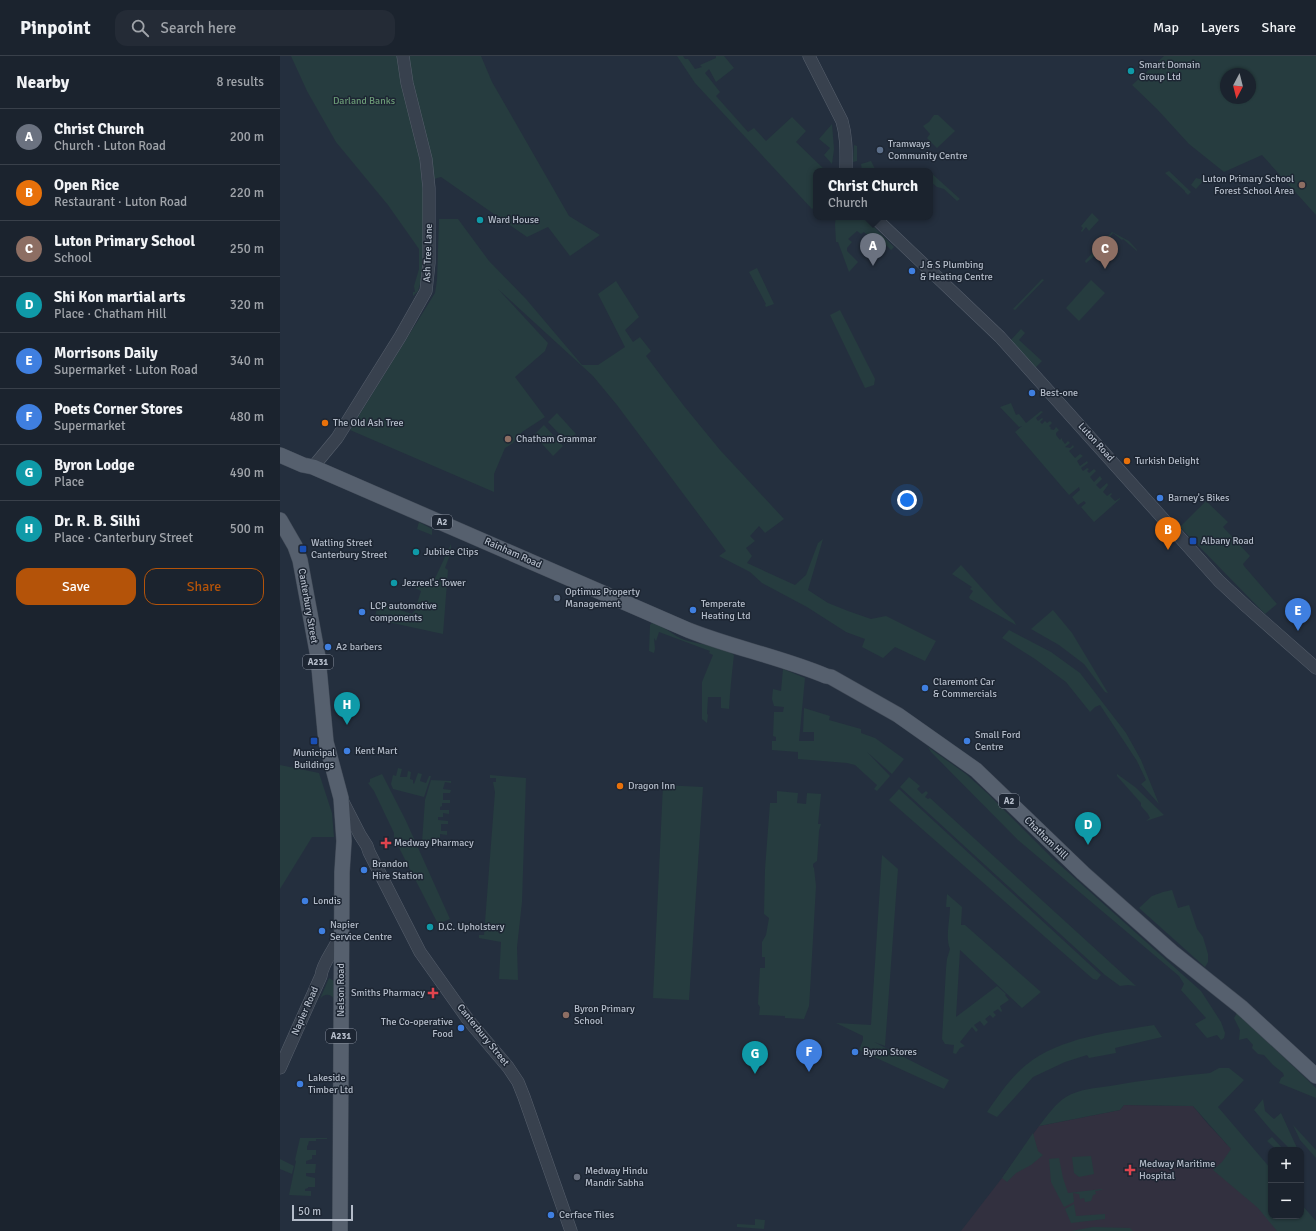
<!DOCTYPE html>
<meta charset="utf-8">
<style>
body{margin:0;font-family:Signika,sans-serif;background:#242b36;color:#f1f3f6}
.controls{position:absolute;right:12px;bottom:12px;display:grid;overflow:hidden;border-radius:8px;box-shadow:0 1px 3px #0004}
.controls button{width:36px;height:36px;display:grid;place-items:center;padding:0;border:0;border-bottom:1px solid #39404a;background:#1b232e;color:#f1f3f6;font:20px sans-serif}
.compass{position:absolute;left:940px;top:12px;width:36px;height:36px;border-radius:50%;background:#1b232e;box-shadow:0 1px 3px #0004;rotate:187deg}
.scale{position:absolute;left:12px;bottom:10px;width:61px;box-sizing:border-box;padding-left:4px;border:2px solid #b4bcc9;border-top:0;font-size:11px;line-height:14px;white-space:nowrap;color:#b4bcc9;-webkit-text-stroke:3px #1d2633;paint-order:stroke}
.you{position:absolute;left:627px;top:444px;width:14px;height:14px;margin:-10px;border:3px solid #fff;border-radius:50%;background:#1a73e8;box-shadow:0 0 0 6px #1a73e833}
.badge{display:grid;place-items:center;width:26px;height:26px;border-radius:50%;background:#b45309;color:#fff;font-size:13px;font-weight:700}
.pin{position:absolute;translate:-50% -33px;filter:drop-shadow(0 1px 2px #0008)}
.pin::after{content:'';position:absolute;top:21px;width:14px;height:12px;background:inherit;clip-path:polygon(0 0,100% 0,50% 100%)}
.popup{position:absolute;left:533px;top:112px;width:120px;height:52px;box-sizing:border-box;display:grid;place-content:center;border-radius:8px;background:#1b232e;filter:drop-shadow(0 1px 3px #0005);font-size:13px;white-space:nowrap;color:#a0a4aa}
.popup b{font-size:15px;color:#f1f3f6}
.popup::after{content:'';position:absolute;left:50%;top:100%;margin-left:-8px;border:8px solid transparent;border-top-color:#1b232e}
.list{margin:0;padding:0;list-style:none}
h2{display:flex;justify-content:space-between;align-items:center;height:52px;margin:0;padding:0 16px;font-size:17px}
h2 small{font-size:13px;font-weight:400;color:#a0a4aa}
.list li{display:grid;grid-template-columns:26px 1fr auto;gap:12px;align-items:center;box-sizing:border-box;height:56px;padding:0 16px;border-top:1px solid #39404a}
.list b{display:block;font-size:15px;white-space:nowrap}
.list p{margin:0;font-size:13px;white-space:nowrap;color:#a0a4aa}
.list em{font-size:13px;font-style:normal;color:#a0a4aa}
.actions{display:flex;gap:8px;padding:12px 16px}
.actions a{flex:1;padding:9px 0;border:1px solid #b45309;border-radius:12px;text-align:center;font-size:14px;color:#b45309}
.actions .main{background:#b45309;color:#fff}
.icon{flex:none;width:22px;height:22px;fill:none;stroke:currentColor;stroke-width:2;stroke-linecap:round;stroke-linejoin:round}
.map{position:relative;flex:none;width:1036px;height:1175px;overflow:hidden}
header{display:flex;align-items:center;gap:24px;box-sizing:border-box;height:56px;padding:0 20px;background:#1b232e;border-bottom:1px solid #39404a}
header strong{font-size:19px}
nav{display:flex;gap:22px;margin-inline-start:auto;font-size:14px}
.search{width:280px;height:36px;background:#242b36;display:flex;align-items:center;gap:10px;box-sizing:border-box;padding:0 14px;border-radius:12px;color:#a0a4aa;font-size:15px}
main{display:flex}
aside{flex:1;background:#1b232e}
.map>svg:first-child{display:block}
</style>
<header>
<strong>Pinpoint</strong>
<div class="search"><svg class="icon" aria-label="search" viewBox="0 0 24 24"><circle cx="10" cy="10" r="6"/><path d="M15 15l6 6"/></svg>Search here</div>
<nav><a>Map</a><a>Layers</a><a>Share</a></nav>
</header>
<main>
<aside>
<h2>Nearby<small>8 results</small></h2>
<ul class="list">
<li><span class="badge" style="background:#6b7280">A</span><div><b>Christ Church</b><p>Church · Luton Road</p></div><em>200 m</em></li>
<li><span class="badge" style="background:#e8710a">B</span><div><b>Open Rice</b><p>Restaurant · Luton Road</p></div><em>220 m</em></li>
<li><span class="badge" style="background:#8d6e63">C</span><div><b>Luton Primary School</b><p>School</p></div><em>250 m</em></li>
<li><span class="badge" style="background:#0f9aa8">D</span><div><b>Shi Kon martial arts</b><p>Place · Chatham Hill</p></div><em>320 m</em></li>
<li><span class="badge" style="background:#3f7fe0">E</span><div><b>Morrisons Daily</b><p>Supermarket · Luton Road</p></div><em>340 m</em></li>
<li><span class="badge" style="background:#3f7fe0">F</span><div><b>Poets Corner Stores</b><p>Supermarket</p></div><em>480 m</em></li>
<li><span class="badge" style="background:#0f9aa8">G</span><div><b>Byron Lodge</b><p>Place</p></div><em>490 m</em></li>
<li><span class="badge" style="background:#0f9aa8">H</span><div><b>Dr. R. B. Silhi</b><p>Place · Canterbury Street</p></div><em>500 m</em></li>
</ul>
<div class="actions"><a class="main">Save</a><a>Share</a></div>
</aside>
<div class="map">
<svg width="1036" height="1175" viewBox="0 0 1036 1175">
<rect width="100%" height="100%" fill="#242f3e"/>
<!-- medical -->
<polygon fill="#32303f" points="844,1049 913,1050 927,1067 991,1135 991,1160 1028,1175 681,1175 722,1122 759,1070 840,1054"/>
<!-- green -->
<g fill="#263c3f" fill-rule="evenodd">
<polygon points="11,0 122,0 140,107 144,145 142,221 138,235 133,240 133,236 135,236 134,230 139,213 139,193 108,149 56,86 27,35"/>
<polygon points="126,0 201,0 212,26 289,160 320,179 290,200 268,171 247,181 161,121 154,123"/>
<polygon points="397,0 403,0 405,3 408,3 415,13 422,11 420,9 436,2 436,0 444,0 454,12 436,26 429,13 425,17 440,36 436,40 468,76 474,72 486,85 512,61 526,75 516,86 546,115 536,115 536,150 532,153 415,27"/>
<path d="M884,0H1036V159L982,99L944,116L909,88L877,53L852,29ZM946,18H970V42H946Z"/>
<polygon points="654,59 658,59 675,75 657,92 647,82 650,78 643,70 649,66"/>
<polygon points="552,68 554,93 552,108 544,99 550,92 539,83"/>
<polygon points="574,89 577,90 577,105 573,106"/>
<polygon points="591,105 596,115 582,115 581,108"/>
<polygon points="889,115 911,136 908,139 905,136 905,135 885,117"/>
<polygon points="650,116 680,143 677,145 664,133 657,131 650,125"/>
<polygon points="916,122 924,124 916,133 911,129"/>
<polygon points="812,157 819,164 809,175 806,171 802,176 801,175 803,172 801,170"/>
<polygon points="556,161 584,161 614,191 611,194 598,181 594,185 584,176 581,178 577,175 568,183 572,186 567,192 567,195 578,206 569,216 558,186 556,186 555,168"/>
<polygon points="159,163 178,163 209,205 246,243 302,309 318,309 345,291 318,238 336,225 359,261 345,274 353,286 360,281 371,295 366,300 404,350 440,394 504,463 485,477 479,470 470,480 475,485 466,492 472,500 467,507 515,529 526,519 538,487 543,483 528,534 548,547 568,555 591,563 606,560 656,585 645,605 615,591 603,602 582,591 585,583 566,576 527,551 482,527 470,516 439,500 446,495 337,349 313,320 218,233 268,287 265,295 235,321 265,361 242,376 233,387 225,392 214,418 214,436 70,374 155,237 157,224"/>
<polygon points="832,176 849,185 857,194 857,195 843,183 842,184 833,177 817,195 818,197 806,207 805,205"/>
<polygon points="477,212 494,248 486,251 485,249 486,248 469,216"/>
<polygon points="762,223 764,224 735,254 733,253"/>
<polygon points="811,224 825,237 799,265 786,252"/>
<polygon points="560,254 595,323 594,329 585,332 550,259"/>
<polygon points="741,273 745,277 739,284 762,305 755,312 730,285"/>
<polygon points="731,347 736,359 739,358 746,367 761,355 763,356 756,362 758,365 762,362 763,363 760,366 762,368 765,365 767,367 770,365 772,367 769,370 771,372 770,373 774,374 776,371 779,374 776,377 776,379 780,384 782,382 782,384 785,388 788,385 790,387 785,391 790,392 793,389 794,391 789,395 795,402 800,398 803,400 797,405 800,410 807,405 808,407 801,412 803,415 807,412 809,413 807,415 809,417 814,413 816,415 810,421 814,426 820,420 822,423 816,429 820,433 827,427 828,429 823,436 827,440 831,437 832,438 830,440 835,445 840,442 840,443 814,466 801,451 806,447 804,445 798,449 792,441 800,434 799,431 789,439 735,376 742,370 739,371 720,351"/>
<polygon points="277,357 296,378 287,386 268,366"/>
<polygon points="264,369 283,390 273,400 254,379"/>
<polygon points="926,445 948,466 943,471 970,500 963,508 964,510 997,548 985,558 900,471"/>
<polygon points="139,466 152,473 152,479 137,473"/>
<polygon points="171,488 171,496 165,512 168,514 163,578 94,563 99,547 132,558 135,554 141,535 133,531 135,525 141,524 152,529"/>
<polygon points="681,509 716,548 734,565 736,569 690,543 689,541 693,535 690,533 692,531 672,518"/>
<polygon points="773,554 792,577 828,637 825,636 804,608 779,589 751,573"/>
<path d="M372,567C382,568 391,578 400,582C417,590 438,587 454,599C452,616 450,635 449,653L441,652V641H428L427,658L428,659L427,667L422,663V626L433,599L429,597L430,595L379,576L376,585L374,582L375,593L374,597L369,595L370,569Z"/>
<polygon points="729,574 771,596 800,617 846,677 861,704 879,748 861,728 866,724 857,705 820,649 815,651 810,656 786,626 755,603 722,582"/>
<polygon points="503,613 525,622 519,685 534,685 534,676 523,676 524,652 550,660 549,664 581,673 581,677 595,682 624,703 612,718 587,696 610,720 597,735 594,733 597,729 575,709 567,707 518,703 518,696 492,694 492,685 496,685 496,681 493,680 494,656 503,656 504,651 494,650 492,643 493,633 501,635"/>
<polygon points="648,691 686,718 707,737 771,801 921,935 941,966 945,977 944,982 941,984 937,979 927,982 915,968 926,962 901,934 904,928 899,920 738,784 651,696"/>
<polygon points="0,709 39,717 52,757 54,781 32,781 0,833"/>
<polygon points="118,712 122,713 120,721 127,721 128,715 131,716 130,723 133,724 133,727 134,728 138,717 142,718 140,725 146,727 149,720 151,720 144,741 113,733 111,728 113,719 116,720"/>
<polygon points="102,718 126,765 170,863 158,868 114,782 114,777 94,735 88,727 90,726 90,723"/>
<polygon points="837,718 855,731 884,759 866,765 870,762 868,758 861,750 861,747 837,720"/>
<polygon points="210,719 246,722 242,846 237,891 238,924 219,923 221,886 199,882 199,879 204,879 215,736 213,726 216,726 216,722 210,722"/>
<polygon points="629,721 640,730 637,733 642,738 646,735 648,737 645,741 648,743 650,742 856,930 848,929 840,930 825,919 620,731"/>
<polygon points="151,724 171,725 171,727 165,726 163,733 171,734 170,737 163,737 163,744 170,744 170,747 162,747 162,750 160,751 160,754 169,754 169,758 163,757 163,761 158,761 158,764 168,765 168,768 161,768 161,775 167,775 167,779 160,778 160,785 166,786 166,787 142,786 145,744"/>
<polygon points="383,729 423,731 409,944 373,942"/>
<polygon points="619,733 821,919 817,924 813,923 609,744"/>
<polygon points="497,735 518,737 517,747 526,748 527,737 541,738 538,768 541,768 539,775 537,805 533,808 533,811 534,812 536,830 530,935 529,950 524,963 505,962 505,960 479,959 480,951 478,948 480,912 485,912 485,901 482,901 482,886 486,879 489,862 484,858 485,813 490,747 497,747"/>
<polygon points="602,799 618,813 605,990 594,986 669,1024 664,1033 579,994 583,984 583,980 556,967 591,969"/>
<polygon points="892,834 898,852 909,849 917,873 923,881 928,898 928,906 925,911 859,852 872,840 883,836"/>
<path d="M667,838L682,851L681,869H685L761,936L742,952L680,894L676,961L717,930L726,938L725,939L729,944L720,950L722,955L721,956L718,953L713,956L716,959L713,962L710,959L705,963L708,966L704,970L700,965L694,969L698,974L696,976L692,971L680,986L685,990L680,992L676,998L673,997L674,989L665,988L662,983L666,913L667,903L670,893C665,881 670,864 670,851H666Z"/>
<path d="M49,922L54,925V943C50,937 44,938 40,943Z"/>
<polygon points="957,957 1036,1032 1036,1042 999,1027 1001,1022 1004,1020 1003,1017 993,1009 984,999 978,998 972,992 973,989 967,982 959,984 960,974 954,962"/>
<path d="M874,969L882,981L835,992L836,997L809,1002L807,999L785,1006L753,1021L717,1061L707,1056C719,1039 730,1022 746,1009C780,981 833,976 874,969Z"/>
<path d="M939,1012H949L964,1024L938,1051L991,1113V1160H1021V1148L1036,1165V1175H997L978,1152L933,1114L942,1106L951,1093L913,1050L844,1049L840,1054L759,1070C767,1060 775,1048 786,1041C799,1033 816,1032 830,1030C864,1024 897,1020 930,1017Z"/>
<polygon points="983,1043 985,1055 994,1063 1001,1057 1017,1092 1014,1094 1011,1094 991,1074 974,1054"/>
<polygon points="1013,1069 1036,1094 1036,1102 1020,1084"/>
<polygon points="753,1077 758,1095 763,1099 751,1109 736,1117 727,1126 722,1122"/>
<polygon points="992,1081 1004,1094 997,1094 987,1085"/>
<polygon points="20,1082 47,1082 47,1083 36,1083 36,1085 29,1085 28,1089 27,1090 27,1094 36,1094 36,1099 32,1099 32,1103 26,1105 26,1108 36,1108 35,1117 26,1117 26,1120 35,1122 35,1131 28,1131 28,1132 25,1133 25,1135 31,1135 31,1140 9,1139 16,1105 15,1104"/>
<polygon points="811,1100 814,1118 799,1121 794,1117 792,1101"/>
<polygon points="779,1102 783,1122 788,1137 822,1133 822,1134 815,1135 816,1138 813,1139 811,1145 805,1146 804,1142 800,1143 799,1138 793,1137 794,1146 784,1151 771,1126 769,1103"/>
<polygon points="0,1103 14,1110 12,1118 0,1113"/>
<polygon points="794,1148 796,1160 825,1158 825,1163 791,1167 785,1153"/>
<polygon points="475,1163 485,1164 484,1173 457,1171 457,1168 475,1169"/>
<polygon points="813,1171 850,1172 853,1175 791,1175"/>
</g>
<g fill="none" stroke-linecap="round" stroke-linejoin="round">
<defs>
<g id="minor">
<path d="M529,0L562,65C567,82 566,98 566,115"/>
<polyline points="594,161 720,281 939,525 967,551 1036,612"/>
<polyline points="33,411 57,382 120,281 146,235 149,207 149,132 146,103 127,27 123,0"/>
<polyline points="62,744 80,779 87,790 89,796 140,896 189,965 228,1011 238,1026 244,1041 291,1175"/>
<path d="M0,1012L41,920C42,909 51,898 56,888L61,887"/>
</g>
<g id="major">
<path d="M0,399L23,409L33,411L408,574C453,592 501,601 546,620L551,621L618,659L696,714L803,817L892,896L961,951L1036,1020"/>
<polyline points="0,464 15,490 20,504 38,601 46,686 61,742 64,785 62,816 60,1175"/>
</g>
</defs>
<!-- minor casing -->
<use href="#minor" stroke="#565f6c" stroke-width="13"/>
<!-- major casing -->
<use href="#major" stroke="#414a57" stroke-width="16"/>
<!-- minor -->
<use href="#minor" stroke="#38414e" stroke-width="12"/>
<!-- major -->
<use href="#major" stroke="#56606e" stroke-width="15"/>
</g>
<!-- markers -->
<g fill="#0f9aa8" stroke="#1d2633" stroke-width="1.5">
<circle cx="851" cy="15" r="4"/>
<circle cx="200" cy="164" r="4"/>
<circle cx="136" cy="496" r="4"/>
<circle cx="114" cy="527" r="4"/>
<circle cx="150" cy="871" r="4"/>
</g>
<g fill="#5c6f8a" stroke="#1d2633" stroke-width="1.5">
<circle cx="600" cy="94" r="4"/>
<circle cx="277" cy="542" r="4"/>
</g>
<g fill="#8d6e63" stroke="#1d2633" stroke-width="1.5">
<circle cx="1022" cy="129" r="4"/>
<circle cx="228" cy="383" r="4"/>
<circle cx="286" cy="959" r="4"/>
</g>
<g fill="#3f7fe0" stroke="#1d2633" stroke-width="1.5">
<circle cx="632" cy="215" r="4"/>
<circle cx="752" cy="337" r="4"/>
<circle cx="880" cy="442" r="4"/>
<circle cx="413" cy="554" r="4"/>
<circle cx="82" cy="556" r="4"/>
<circle cx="48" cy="591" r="4"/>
<circle cx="645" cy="632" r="4"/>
<circle cx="687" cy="685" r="4"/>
<circle cx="67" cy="695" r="4"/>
<circle cx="84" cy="814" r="4"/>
<circle cx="25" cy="845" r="4"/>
<circle cx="42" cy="875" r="4"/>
<circle cx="181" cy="972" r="4"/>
<circle cx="575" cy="996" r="4"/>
<circle cx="20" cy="1028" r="4"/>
<circle cx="271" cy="1159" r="4"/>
</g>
<g fill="#e8710a" stroke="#1d2633" stroke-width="1.5">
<circle cx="45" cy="367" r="4"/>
<circle cx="847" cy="405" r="4"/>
<circle cx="340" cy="730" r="4"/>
</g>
<g fill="#1a4fb4" stroke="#1d2633" stroke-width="1.5">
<rect x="909" y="481" width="8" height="8" rx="2"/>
<rect x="19" y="489" width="8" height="8" rx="2"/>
<rect x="30" y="681" width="8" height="8" rx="2"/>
</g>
<g fill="#e0444e" stroke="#1d2633" stroke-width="1.5">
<path d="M104 781h4v4h4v4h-4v4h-4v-4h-4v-4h4z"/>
<path d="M151 931h4v4h4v4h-4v4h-4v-4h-4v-4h4z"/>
<path d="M848 1108h4v4h4v4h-4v4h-4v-4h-4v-4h4z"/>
</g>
<circle fill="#6b7280" stroke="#1d2633" stroke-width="1.5" cx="297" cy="1121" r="4"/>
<g text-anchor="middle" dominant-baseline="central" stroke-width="3" stroke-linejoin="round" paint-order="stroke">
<!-- shield labels -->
<g fill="#1d2633" stroke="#878f9c" stroke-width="1">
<rect x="152" y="459" width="20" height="14" rx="3"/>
<rect x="23" y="599" width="30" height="14" rx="3"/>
<rect x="719" y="738" width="20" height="14" rx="3"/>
<rect x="46" y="973" width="30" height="14" rx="3"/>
</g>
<g font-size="9" font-weight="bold" fill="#b4bcc9">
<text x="162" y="466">A2</text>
<text x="38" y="606">A231</text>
<text x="729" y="745">A2</text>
<text x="61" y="980">A231</text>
</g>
<!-- poi labels -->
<g font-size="10" fill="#b4bcc9" stroke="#1d2633" text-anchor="start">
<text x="859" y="9">Smart Domain<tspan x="859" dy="12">Group Ltd</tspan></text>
<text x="608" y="88">Tramways<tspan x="608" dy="12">Community Centre</tspan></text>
<text x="1014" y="123" text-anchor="end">Luton Primary School<tspan x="1014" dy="12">Forest School Area</tspan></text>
<text x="208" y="164">Ward House</text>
<text x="640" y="209">J &amp; S Plumbing<tspan x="640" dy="12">&amp; Heating Centre</tspan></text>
<text x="760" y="337">Best-one</text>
<text x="53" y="367">The Old Ash Tree</text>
<text x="236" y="383">Chatham Grammar</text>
<text x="855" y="405">Turkish Delight</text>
<text x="888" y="442">Barney's Bikes</text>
<text x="921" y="485">Albany Road</text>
<text x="31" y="487">Watling Street<tspan x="31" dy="12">Canterbury Street</tspan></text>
<text x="144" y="496">Jubilee Clips</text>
<text x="122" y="527">Jezreel's Tower</text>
<text x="285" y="536">Optimus Property<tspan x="285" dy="12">Management</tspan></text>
<text x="421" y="548">Temperate<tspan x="421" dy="12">Heating Ltd</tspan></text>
<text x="90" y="550">LCP automotive<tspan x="90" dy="12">components</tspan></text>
<text x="56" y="591">A2 barbers</text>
<text x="653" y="626">Claremont Car<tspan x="653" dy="12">&amp; Commercials</tspan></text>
<text x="695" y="679">Small Ford<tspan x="695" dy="12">Centre</tspan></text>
<text x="75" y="695">Kent Mart</text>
<text x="34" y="697" text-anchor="middle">Municipal<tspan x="34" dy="12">Buildings</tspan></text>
<text x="348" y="730">Dragon Inn</text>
<text x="114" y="787">Medway Pharmacy</text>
<text x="92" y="808">Brandon<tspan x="92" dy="12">Hire Station</tspan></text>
<text x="33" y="845">Londis</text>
<text x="50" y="869">Napier<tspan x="50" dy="12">Service Centre</tspan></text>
<text x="158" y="871">D.C. Upholstery</text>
<text x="145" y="937" text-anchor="end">Smiths Pharmacy</text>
<text x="294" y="953">Byron Primary<tspan x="294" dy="12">School</tspan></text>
<text x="173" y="966" text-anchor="end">The Co-operative<tspan x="173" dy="12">Food</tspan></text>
<text x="583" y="996">Byron Stores</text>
<text x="28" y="1022">Lakeside<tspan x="28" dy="12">Timber Ltd</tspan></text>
<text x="859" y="1108">Medway Maritime<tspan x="859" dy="12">Hospital</tspan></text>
<text x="305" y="1115">Medway Hindu<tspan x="305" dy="12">Mandir Sabha</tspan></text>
<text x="279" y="1159">Cerface Tiles</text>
</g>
<!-- park labels -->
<g font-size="10" fill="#6b9a76" stroke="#1d2633">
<text x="84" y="45">Darland Banks</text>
</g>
<!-- street labels -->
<g font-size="10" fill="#b4bcc9" stroke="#1d2633">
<text transform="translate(148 197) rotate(-88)">Ash Tree Lane</text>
<text transform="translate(816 386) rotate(48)">Luton Road</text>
<text transform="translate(233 497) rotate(24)">Rainham Road</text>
<text transform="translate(28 550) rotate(80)">Canterbury Street</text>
<text transform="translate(766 782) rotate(44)">Chatham Hill</text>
<text transform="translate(61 934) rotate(-90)">Nelson Road</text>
<text transform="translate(25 955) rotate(-66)">Napier Road</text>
<text transform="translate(203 979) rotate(51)">Canterbury Street</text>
</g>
</g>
</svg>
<div class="controls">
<button>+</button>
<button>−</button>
</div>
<svg class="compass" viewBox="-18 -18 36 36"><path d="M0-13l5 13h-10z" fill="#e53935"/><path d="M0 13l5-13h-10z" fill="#a0a4aa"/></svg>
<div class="scale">50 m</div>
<div class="you"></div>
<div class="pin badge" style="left:593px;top:210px;background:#6b7280">A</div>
<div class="popup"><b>Christ Church</b>Church</div>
<div class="pin badge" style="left:888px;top:494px;background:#e8710a">B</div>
<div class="pin badge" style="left:825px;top:213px;background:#8d6e63">C</div>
<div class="pin badge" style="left:808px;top:789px;background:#0f9aa8">D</div>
<div class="pin badge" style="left:1018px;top:575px;background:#3f7fe0">E</div>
<div class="pin badge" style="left:529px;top:1016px;background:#3f7fe0">F</div>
<div class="pin badge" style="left:475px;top:1018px;background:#0f9aa8">G</div>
<div class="pin badge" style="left:67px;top:669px;background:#0f9aa8">H</div>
</div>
</main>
